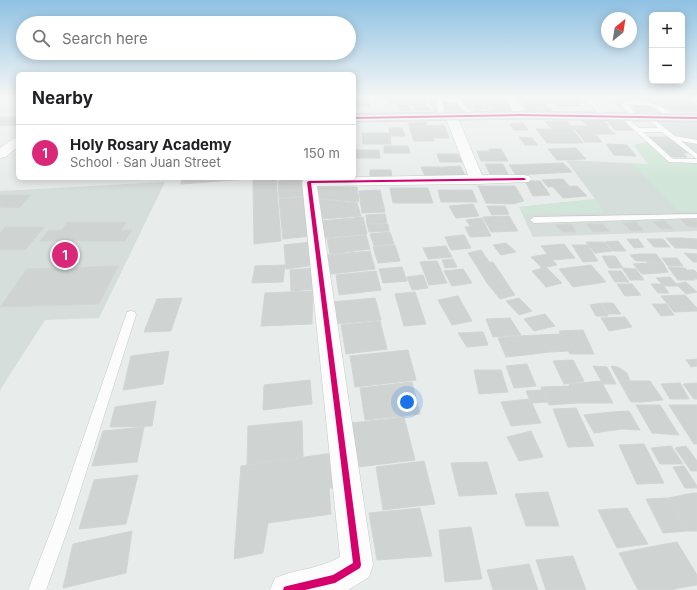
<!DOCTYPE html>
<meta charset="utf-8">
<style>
body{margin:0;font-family:Inter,sans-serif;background:#f6f6f6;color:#202124}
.controls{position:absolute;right:12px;top:12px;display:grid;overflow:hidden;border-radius:6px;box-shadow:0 2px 10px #0003}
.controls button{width:36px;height:36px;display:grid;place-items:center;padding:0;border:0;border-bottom:1px solid #e0e0e0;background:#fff;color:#202124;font:20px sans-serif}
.compass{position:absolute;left:601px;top:12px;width:36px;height:36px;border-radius:50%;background:#fff;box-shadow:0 2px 10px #0003;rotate:30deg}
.you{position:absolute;left:407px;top:402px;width:14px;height:14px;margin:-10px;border:3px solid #fff;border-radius:50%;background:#1a73e8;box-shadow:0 0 0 6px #1a73e833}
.badge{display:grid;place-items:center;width:26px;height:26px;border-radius:50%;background:#db2777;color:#fff;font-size:13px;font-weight:700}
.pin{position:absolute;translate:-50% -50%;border:2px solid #fff;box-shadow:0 1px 4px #0006}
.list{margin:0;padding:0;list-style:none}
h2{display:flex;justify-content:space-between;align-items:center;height:52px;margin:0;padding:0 16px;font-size:17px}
h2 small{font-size:13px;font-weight:400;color:#757577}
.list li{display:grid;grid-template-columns:26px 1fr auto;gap:12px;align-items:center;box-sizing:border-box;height:56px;padding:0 16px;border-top:1px solid #e0e0e0}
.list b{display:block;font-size:15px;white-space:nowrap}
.list p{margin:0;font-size:13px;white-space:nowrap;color:#757577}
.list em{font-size:13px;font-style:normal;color:#757577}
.icon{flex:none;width:22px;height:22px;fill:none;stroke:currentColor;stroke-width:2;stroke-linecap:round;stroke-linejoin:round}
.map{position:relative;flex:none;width:697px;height:590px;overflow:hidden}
.search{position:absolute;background:#fff;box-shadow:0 2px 10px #0003;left:16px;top:16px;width:340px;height:44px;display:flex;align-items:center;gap:10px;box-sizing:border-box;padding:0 14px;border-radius:22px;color:#757577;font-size:15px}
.panel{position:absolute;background:#fff;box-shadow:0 2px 10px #0003;left:16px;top:72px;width:340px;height:108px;border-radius:6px}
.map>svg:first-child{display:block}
</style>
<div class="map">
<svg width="697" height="590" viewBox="0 0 697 590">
<rect width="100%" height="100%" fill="#e8edeb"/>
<!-- built -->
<g fill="#d6dedb">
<polygon points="427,97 468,97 476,111 433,111"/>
<polygon points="608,97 653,97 673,112 625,112"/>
<polygon points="656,121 697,121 697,156"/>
<polygon points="647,142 670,163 697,163 697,231 533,237 519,207 595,199 566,160 648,164 634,145"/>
<polygon points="165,182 99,318 45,320 0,390 0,191"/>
</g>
<!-- green -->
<g fill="#d1e6d8">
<polygon points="647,142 670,163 697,163 697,211 678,211 633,164 648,164 634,145"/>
<polygon points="595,199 605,212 523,214 519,207"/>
</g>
<!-- building -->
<g fill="#cfd4d2" stroke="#d1d6d4">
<polygon points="354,97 367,97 370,106 355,107"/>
<polygon points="386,97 393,97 395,104 389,104"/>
<polygon points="409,97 426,97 427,103 410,103"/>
<polygon points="484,97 506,97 507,100 485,99"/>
<polygon points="520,97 539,97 542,101 522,101"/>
<polygon points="539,97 550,97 555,103 544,103"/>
<polygon points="550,97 578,97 582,102 576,102 580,106 557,106"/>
<polygon points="655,97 683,97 697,105 697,111 673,111"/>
<polygon points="471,98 478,98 481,103 473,103"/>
<polygon points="395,99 407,99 410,104 396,104"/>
<polygon points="480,99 485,99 491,110 485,110"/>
<polygon points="441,100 454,100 459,110 446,110"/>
<polygon points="487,100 506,100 509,107 490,106"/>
<polygon points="522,101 543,102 547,107 525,107"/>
<polygon points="630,103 646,103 655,111 639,111"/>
<polygon points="398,104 408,104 411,110 401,111"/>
<polygon points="412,104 426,104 427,106 412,106"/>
<polygon points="473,104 480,104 483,110 475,110"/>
<polygon points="492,106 509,107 511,112 493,111"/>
<polygon points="413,107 428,107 430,110 414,110"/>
<polygon points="525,107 536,108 538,111 527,110"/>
<polygon points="538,108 550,108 552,111 540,111"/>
<polygon points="582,120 603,120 609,126 586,125"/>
<polygon points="545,121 567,121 574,129 552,129"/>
<polygon points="607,121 625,122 633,130 615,130"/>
<polygon points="426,122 434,141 414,141 408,123"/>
<polygon points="523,123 528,130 514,130 510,124"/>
<polygon points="444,125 449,138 432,138 427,126"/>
<polygon points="586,125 606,126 615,134 595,134"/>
<polygon points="572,126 588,126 602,142 585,142"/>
<polygon points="389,128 402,128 405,136 390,136"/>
<polygon points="536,129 552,129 564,143 547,143"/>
<polygon points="552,129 572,129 576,134 556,134"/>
<polygon points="362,133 390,133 391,144 363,144"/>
<polygon points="556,134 576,134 583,143 564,143"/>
<polygon points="519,137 532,138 538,145 525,145"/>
<polygon points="646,137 671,137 691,153 682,153 687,157 668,157"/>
<polygon points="606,144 627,145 636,156 614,155"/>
<polygon points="384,146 408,146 410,153 384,153"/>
<polygon points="576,148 586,159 557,160 548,149"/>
<polygon points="489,149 501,149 508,161 481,161 477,151 489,151"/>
<polygon points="354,150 379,150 380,158 354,158"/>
<polygon points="437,154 458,154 462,162 440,162"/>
<polygon points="563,163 572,172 516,175 509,165"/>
<polygon points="485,164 503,164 508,174 490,174"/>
<polygon points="460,166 465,175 446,176 442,167"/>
<polygon points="421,167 442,167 446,176 425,176"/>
<polygon points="370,170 391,170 392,177 370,177"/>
<polygon points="182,178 261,178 181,184"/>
<polygon points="276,178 281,241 254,244 253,180"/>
<polygon points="301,179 303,196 279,198 278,181"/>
<polygon points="563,179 569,186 548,187 542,180"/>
<polygon points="525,181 540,181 550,195 533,196"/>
<polygon points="478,186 515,186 524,201 513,204 486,203"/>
<polygon points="577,186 587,196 563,198 553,187"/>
<polygon points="315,187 357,187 359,202 316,198"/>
<polygon points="390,188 428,188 433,203 393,203"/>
<polygon points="380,190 385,212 362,213 359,191"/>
<polygon points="438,190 472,190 477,202 441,202"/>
<polygon points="0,195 31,195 19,208 0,207"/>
<polygon points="304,197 311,236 283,239 279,199"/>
<polygon points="317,199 357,203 361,216 322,219"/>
<polygon points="473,204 479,216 456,218 449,206"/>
<polygon points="487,206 505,206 509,214 492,215"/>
<polygon points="385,214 387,223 367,224 366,215"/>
<polygon points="509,216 518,231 491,232 483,217"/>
<polygon points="363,217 367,234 325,238 322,221"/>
<polygon points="482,218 486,226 471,227 466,220"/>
<polygon points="680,219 694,219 697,221 697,227 688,227"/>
<polygon points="665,221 673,229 661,229 653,222"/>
<polygon points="68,222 126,222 121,230 132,230 125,241 40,241 49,230 62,230"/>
<polygon points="636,222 644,231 631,231 623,223"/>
<polygon points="367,224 388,224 389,231 369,232"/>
<polygon points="571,224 576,232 562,232 556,225"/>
<polygon points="587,224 603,224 609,231 593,232"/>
<polygon points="486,226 491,236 470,237 465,227"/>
<polygon points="5,227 44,227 25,250 0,250 0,233"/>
<polygon points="390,232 394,244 374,246 370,234"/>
<polygon points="366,235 370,249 330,254 327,239"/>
<polygon points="464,235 471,248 451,250 445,237"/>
<polygon points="666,238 681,238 688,248 675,248"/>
<polygon points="681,238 697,239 697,249 688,248"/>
<polygon points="627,239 638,239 644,247 634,248"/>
<polygon points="647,239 663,239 670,247 654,247"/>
<polygon points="618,241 626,251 613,251 605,242"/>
<polygon points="311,242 315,265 286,269 284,245"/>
<polygon points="586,242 604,242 612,251 595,253"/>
<polygon points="506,243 516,252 501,255 493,245"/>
<polygon points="564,244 575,258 552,260 541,246"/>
<polygon points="395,245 400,261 378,263 373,247"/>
<polygon points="572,245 588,245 598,261 583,262"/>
<polygon points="446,246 452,257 428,259 423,248"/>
<polygon points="481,250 490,263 476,265 468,253"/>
<polygon points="370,251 375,269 331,274 327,255"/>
<polygon points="684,253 697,254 697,262 693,262"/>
<polygon points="547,254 557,265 542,268 531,257"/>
<polygon points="640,254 656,254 663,263 648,263"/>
<polygon points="640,254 646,261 636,261 630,255"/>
<polygon points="602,256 615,256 623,268 609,268"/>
<polygon points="662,258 677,258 683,266 668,266"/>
<polygon points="453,259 457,267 445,268 442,260"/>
<polygon points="437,261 447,283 429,285 420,262"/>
<polygon points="493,262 505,280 487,283 476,265"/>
<polygon points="650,263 659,273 642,274 633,264"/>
<polygon points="650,263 663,263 668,272 659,273"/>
<polygon points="285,265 283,282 252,283 255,266"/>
<polygon points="591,265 606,282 573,287 559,269"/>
<polygon points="118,266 99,304 0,307 27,269"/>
<polygon points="402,267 407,281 383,283 379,269"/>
<polygon points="546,267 562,283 546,287 532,271"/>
<polygon points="668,267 685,268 695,280 678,280"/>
<polygon points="313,268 316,289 291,291 290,270"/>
<polygon points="622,268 636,269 644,280 630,280"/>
<polygon points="463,269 472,283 452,286 444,271"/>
<polygon points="686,270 694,270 697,273 697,279 693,279"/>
<polygon points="376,271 381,290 339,295 336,275"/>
<polygon points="608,271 621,271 629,282 615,282"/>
<polygon points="423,275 428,288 412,290 407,277"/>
<polygon points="670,277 678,286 664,286 656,278"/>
<polygon points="505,280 515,295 500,299 487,283"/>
<polygon points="686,282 697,292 686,294 676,284"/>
<polygon points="617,284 632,284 641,295 625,296"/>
<polygon points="651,284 662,284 669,293 658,293"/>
<polygon points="313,291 312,324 261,326 265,293"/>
<polygon points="415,292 426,324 404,326 395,294"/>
<polygon points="685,295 697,308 697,311 674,312 661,296"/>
<polygon points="458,296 472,321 452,325 438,300"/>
<polygon points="182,298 171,331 144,332 157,299"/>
<polygon points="375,298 381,320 335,324 332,302"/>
<polygon points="519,298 532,311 519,315 506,301"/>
<polygon points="601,303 608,316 596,316 590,305"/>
<polygon points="602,303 613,303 621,314 608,314"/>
<polygon points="652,304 666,304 674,315 661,316"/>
<polygon points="545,314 555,326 534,331 524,319"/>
<polygon points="625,317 632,327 609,331 601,318"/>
<polygon points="510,318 521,335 493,337 486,319"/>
<polygon points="380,321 387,349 346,354 341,325"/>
<polygon points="583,330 594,354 570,354 559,331"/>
<polygon points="483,332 488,345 467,347 458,333"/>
<polygon points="561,334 568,351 549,352 540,335"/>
<polygon points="540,335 549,352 526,355 518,336"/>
<polygon points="518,336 526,355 506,357 498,338"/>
<polygon points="408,350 416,380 355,387 350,356"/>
<polygon points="169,351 163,384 123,390 131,356"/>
<polygon points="697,359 697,366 691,367 686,360"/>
<polygon points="573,360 584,381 564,384 553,361"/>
<polygon points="527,364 536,386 514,388 506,366"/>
<polygon points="593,366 607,367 616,384 603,384"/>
<polygon points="611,366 618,367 627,373 630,381 619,381"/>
<polygon points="474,370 501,370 508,392 479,394"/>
<polygon points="310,380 312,404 263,410 264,385"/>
<polygon points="601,381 613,403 577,403 569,384"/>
<polygon points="619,381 630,381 642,402 631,402"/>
<polygon points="630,381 650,381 663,400 642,402"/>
<polygon points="412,382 420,414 365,420 360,388"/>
<polygon points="680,383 689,399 670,399 661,384"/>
<polygon points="697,383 697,399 694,399 683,384"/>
<polygon points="570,386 577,403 549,405 541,387"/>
<polygon points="542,390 547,402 531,403 526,391"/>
<polygon points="530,399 541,423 511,426 501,402"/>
<polygon points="156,401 152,426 110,427 115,407"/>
<polygon points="636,405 660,405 679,435 652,433"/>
<polygon points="669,405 697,405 697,444 694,444"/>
<polygon points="576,408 594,446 568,447 553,409"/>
<polygon points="629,411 640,430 622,429 611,412"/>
<polygon points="611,412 622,429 594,433 584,415"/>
<polygon points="404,417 415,460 358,467 352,423"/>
<polygon points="302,421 303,457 247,465 248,426"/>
<polygon points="144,427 137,462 92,466 103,431"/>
<polygon points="531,431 543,457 519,461 507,437"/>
<polygon points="644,444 664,483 637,484 619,445"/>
<polygon points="671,446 683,464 660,464 651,448"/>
<polygon points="686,446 697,461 697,471 691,471 675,448"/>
<polygon points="333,453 337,488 329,488 331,514 268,523 263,553 234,559 241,466"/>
<polygon points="424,461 435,504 383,510 376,467"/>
<polygon points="487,462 497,494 459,496 451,463"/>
<polygon points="684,466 697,486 697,488 685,488 673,467"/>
<polygon points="138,475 126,524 79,529 94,480"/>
<polygon points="548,492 559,526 526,526 515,494"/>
<polygon points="693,493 697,493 697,531 687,531 668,498"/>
<polygon points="668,498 687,531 663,533 646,499"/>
<polygon points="420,508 432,556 377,560 369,513"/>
<polygon points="627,508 648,544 617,548 598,510"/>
<polygon points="471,527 482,579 445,582 439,530"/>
<polygon points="132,531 126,573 63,588 73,544"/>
<polygon points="677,542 697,575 697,585 679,588 655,546"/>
<polygon points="655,546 679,588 671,590 638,590 619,553"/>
<polygon points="573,556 586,590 546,590 536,560"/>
<polygon points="529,564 538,590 493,590 487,570"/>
</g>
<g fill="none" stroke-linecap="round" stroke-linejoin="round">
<defs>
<g id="service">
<polygon points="440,97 460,99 468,109 479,116 474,117 464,111 456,102 442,101 444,110 440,117 436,117 438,110 436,101"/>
<polygon points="583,97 588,97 606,115 606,117 602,117"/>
<path d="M627,100C647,101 663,103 677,118L672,119L651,106L628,104L638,117L633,118L621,104Z"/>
<path d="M621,116H625L639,128H658L646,118L651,117L675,136L697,140V144L681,141L697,154V163L669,162L621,118ZM643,132H662L697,159H673Z"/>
<polygon points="697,214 697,218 534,223 530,220 534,217"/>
<polygon points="131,311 135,312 136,315 70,523 46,590 28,590 54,523 126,315 127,312"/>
</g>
<g id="minor">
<polygon points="506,97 516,97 525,115 523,117 515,117"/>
<path d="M451,113L455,114L457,116L482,175H524L529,176L531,179L529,182L477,184L317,186L373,565L369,577L348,590H270L275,578C296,569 320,569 340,557L302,182L304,179L307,178L468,175L445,116L447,114Z"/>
<polygon points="18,137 18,147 5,157 0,158 0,148 14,138"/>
</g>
<polygon id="secondary" points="689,97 697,97 697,101 691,99"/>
<g id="primary">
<polygon points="519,111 697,114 697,122 519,119 354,122 354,114"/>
<rect x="0" y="117" width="18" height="8"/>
</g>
</defs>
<!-- service casing -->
<use href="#service" stroke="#c5cac8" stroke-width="1"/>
<!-- minor casing -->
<use href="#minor" stroke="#c5cac8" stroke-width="1"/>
<!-- secondary casing -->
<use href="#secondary" stroke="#c3cbc8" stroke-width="1"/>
<!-- primary casing -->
<use href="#primary" stroke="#c3ccc9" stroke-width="1"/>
<!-- service -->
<use href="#service" fill="#fcfcfc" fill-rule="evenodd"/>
<!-- minor -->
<use href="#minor" fill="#fcfcfc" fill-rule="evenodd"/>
<!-- secondary -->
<use href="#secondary" fill="#fcfcfc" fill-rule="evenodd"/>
<!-- primary -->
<use href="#primary" fill="#cfd7d5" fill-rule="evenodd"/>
<defs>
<g id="cycleway">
<polygon points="519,114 697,117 697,119 519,116 354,119 354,117"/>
<polygon points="524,178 526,179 525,180 311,183 361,565 360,568 335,583 305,590 283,590 284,587 287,586 333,575 353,563 307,182 309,181"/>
</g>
</defs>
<!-- cycleway casing -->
<use href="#cycleway" stroke="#f7fbf9" stroke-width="3"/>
<!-- cycleway -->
<use href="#cycleway" fill="#d6006c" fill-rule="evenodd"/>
</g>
<!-- sky -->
<linearGradient id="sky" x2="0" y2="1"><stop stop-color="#8fc1e3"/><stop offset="0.54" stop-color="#f5f7f6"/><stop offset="1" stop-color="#f5f7f6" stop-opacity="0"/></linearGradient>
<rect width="697" height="179" fill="url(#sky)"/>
</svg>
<div class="controls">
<button>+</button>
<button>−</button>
</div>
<svg class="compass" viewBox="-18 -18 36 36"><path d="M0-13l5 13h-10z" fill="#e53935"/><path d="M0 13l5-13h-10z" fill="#757577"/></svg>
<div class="you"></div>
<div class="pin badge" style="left:65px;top:255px">1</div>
<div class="search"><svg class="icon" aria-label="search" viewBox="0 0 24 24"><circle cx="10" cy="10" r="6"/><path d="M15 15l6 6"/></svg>Search here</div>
<section class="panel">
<h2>Nearby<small></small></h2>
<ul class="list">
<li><span class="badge">1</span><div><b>Holy Rosary Academy</b><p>School · San Juan Street</p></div><em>150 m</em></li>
</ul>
</section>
</div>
